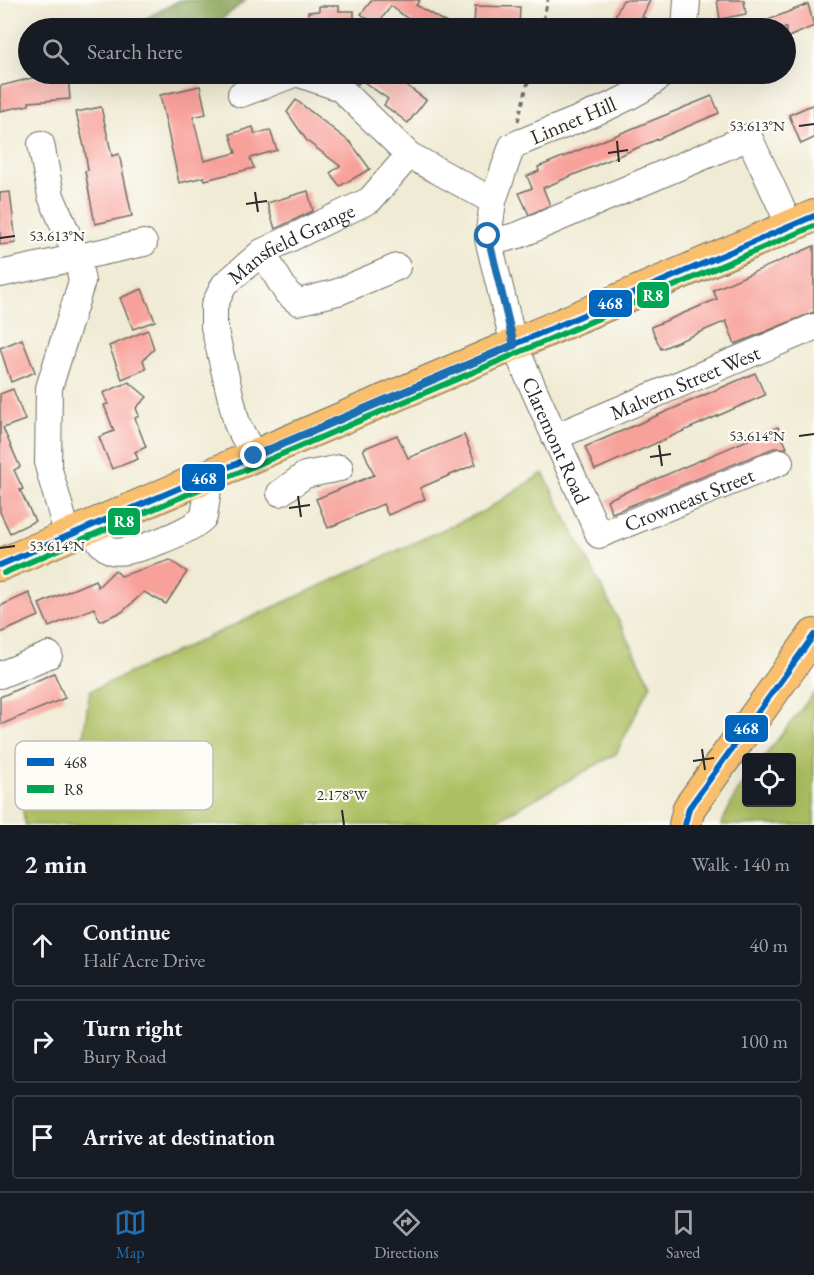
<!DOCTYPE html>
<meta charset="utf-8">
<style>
body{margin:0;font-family:"EB Garamond",serif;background:#20242c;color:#f1f3f6}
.controls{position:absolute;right:18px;bottom:18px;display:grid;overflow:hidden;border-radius:6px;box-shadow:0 6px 24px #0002}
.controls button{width:54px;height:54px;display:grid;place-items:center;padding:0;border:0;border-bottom:2px solid #363941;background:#171b24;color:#f1f3f6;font:30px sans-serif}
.stop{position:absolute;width:18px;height:18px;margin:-14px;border:4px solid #1f6fb2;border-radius:50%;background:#fff}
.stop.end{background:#1f6fb2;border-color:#fff;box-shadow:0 2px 6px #0008}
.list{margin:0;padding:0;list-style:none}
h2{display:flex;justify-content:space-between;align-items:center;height:78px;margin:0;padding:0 24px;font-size:26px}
h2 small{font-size:20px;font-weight:400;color:#9ea1a6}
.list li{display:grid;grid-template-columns:39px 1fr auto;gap:18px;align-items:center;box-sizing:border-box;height:84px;margin:0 12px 12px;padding:0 12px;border:2px solid #363941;border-radius:6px}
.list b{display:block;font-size:22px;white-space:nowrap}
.list p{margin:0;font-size:20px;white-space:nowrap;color:#9ea1a6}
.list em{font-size:20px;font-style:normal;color:#9ea1a6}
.icon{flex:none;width:33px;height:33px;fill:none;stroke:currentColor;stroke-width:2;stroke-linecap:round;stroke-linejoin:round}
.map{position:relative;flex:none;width:814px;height:825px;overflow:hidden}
.search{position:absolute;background:#171b24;box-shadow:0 6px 24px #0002;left:18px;right:18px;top:18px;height:66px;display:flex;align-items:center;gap:15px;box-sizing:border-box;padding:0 21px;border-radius:33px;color:#9ea1a6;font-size:22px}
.sheet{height:366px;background:#171b24}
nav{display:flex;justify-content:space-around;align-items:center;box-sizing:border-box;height:84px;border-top:2px solid #363941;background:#171b24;font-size:16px;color:#9ea1a6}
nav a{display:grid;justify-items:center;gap:3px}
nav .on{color:#1f6fb2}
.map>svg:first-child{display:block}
</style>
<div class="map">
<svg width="814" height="825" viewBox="0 0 814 825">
<rect width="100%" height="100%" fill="#fdfcf7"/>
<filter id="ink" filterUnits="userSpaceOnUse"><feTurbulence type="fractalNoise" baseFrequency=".0167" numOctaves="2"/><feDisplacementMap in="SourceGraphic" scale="12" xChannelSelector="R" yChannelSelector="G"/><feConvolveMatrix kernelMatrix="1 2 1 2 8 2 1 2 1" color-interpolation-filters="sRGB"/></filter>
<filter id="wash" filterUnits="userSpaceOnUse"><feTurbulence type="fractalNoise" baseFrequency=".008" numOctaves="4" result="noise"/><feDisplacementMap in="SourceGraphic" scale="24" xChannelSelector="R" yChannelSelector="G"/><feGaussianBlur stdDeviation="1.35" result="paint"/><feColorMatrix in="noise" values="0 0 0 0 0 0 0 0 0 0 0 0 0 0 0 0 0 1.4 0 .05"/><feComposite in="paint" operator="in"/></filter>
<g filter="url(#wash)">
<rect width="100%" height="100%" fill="#f0ebd4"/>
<!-- green -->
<g fill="#adbf62" stroke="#6c7546" stroke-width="1.5">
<polygon points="543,473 651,684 616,754 488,825 25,825 19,781 80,757 90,691 486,510"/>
<polygon points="814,693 814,825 721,825 736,794 746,780 746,802 792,802 792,758 764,757"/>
</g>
<!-- forest -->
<polygon fill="#8aa658" stroke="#5a6842" stroke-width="1.5" points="180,0 246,0 211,28 128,28"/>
<g id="blocks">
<!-- building -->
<g fill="#f8a09a">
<polygon points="372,0 420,0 416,5 455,28 408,28 412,22 391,6 377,25 361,14"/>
<polygon points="623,0 650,0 642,17 666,28 609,28"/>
<polygon points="717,0 744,0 746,14 720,19"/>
<polygon points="808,4 814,26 786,38 786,28 748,28"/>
<polygon points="319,6 339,6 339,11 354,11 354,28 308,28 308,12 319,11"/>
<polygon points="475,6 520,7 519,28 474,27"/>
<polygon points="344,74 391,74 426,100 408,123 384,105 388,99 361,80 358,84"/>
<polygon points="68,75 70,99 29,102 29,105 0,111 0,86 32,78"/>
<polygon points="200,86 206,114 193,117 204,161 236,153 230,134 253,127 255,134 270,130 277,150 250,158 254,168 205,180 204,177 179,183 160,95"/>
<polygon points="712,96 719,113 543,188 550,205 529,215 519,193 532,188 527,176 539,171 538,167"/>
<polygon points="296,100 351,143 370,169 340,186 330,173 340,166 307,141 287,112"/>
<polygon points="814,104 814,138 801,144 789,115"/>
<polygon points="101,107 112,156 119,154 132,216 95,224 85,171 88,170 85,151 76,112"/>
<polygon points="308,191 313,211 275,229 267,203"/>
<polygon points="10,192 16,243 0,245 0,193"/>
<polygon points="814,246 814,312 735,344 726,321 661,349 651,327 717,299 713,290"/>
<polygon points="142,289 155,321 133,329 120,298"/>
<polygon points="148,330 154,349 143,360 146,369 122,379 109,346"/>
<polygon points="22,339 35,372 11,382 0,348"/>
<polygon points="755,373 765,395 595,470 585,447"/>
<polygon points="129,382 147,397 136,408 139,416 135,418 146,447 135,452 138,459 112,469 99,437 114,431 104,405 108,404 103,393"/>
<polygon points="13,389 25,420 3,428 20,467 14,470 23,489 20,490 35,521 10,533 0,512 0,394"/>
<polygon points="778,427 787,448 774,448 612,513 607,500"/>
<polygon points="397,435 408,458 464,435 476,464 420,488 425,499 388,515 383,504 328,528 316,499 374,475 363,449"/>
<polygon points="170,560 187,572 166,604 144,592 122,612 100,621 94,608 49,627 39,604 95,580 98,587 115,570 121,576"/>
<polygon points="29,593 39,616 0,633 0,606"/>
<polygon points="54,673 65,698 0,725 0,697"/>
</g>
</g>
</g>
<g filter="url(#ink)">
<use href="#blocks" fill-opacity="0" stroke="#706e66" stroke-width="1.5"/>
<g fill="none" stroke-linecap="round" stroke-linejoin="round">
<defs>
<g id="minor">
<polyline points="685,28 687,0"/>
<polyline points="299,74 340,88 409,155 493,201"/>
<path id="s1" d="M662,74C639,100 548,130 512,146L493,201L488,239L514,345L599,535L780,462"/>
<polyline points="241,94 294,74"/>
<polyline points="41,144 51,196 77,257 82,281 49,388 48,466 68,536"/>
<polyline points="488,236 504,239 519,235 749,137 790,226"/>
<polyline points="262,252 287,293 298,302 338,292 397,267"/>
<polyline points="0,274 144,243"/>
<path id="s2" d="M555,437L814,327"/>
<path id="s3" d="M254,456L237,424L214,327V306L224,285L262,252L370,200L409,155"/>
<polyline points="280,493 305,475 340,468"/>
<path d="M90,527C96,536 101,547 112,551C129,556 192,531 204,517L210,475"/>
<polyline points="0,675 49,655"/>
</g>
<g id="major">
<polyline points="0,565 814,216"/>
<polyline points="685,825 689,808 814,635"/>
</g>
</defs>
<!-- minor casing -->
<use href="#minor" stroke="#706e66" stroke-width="28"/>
<!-- major casing -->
<use href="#major" stroke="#706e66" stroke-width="34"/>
<!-- path -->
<g stroke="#706e66" stroke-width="3" stroke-dasharray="4.5 4.5" stroke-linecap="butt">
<polyline points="541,28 548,0"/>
<polyline points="518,121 530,74"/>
</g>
<!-- minor -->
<use href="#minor" stroke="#fff" stroke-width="26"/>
<!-- major -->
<use href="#major" stroke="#f9bf6d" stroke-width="32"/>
<defs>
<g id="bus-1">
<polyline points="0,565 814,216"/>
<polyline points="685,825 689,808 814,635"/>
</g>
<polyline id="bus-2" points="4,573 814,226"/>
</defs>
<!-- bus-1 casing -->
<use href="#bus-1" stroke="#fdfcf7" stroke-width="10"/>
<!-- bus-2 casing -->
<use href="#bus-2" stroke="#fdfcf7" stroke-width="10"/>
<!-- bus-1 -->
<use href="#bus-1" stroke="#0065bd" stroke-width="6"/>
<!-- bus-2 -->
<use href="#bus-2" stroke="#00a651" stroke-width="6"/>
</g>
</g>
<g fill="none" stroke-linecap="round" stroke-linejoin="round" filter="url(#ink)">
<!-- route -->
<polyline stroke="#1f6fb2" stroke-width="8" points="254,456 514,345 488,236"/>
</g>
<!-- ticks -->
<path fill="none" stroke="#2b2b2b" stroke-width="2" d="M799,126L814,124M617,141L619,162M608,153L628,150M255,192L258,212M246,204L267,201M0,238L15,236M799,436L814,434M659,445L662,466M650,457L671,454M298,496L301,517M289,508L310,505M0,548L15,546M702,749L705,770M693,761L714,758M342,810L344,825"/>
<g text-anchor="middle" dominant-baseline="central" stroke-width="4.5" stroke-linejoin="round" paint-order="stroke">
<!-- street labels -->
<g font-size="21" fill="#2b2b2b" stroke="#fdfcf7">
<text transform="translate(573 120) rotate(-23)">Linnet Hill</text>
<text stroke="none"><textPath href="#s3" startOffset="260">Mansfield Grange</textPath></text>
<text stroke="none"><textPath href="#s2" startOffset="141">Malvern Street West</textPath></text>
<text stroke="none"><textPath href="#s1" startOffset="477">Claremont Road</textPath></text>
<text stroke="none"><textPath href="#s1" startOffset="678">Crowneast Street</textPath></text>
</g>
</g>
<!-- legend -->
<rect x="15" y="741" width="198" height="69" rx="9" fill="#fdfcf7" stroke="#bebdba" stroke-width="1.5"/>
<rect x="27" y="758" width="27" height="8" fill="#0065bd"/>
<rect x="27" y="785" width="27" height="8" fill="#00a651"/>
<g font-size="16" fill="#2b2b2b">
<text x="64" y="768">468</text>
<text x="64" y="795">R8</text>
</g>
<g font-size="15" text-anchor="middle" fill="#2b2b2b" stroke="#fdfcf7" stroke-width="4.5" stroke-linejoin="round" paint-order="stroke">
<text x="757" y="131">53.613°N</text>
<text x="57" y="241">53.613°N</text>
<text x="757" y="441">53.614°N</text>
<text x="57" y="551">53.614°N</text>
<text x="342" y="800">2.178°W</text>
</g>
<g stroke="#fdfcf7" stroke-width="2">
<rect x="636" y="281" width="34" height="28" rx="6" fill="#00a651"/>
<rect x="588" y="289" width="45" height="29" rx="6" fill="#0065bd"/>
<rect x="181" y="463" width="45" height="29" rx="6" fill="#0065bd"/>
<rect x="107" y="507" width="34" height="29" rx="6" fill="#00a651"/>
<rect x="724" y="714" width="45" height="29" rx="6" fill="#0065bd"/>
</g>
<g font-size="16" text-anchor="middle" font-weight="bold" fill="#fff">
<text x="653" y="301">R8</text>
<text x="610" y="309">468</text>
<text x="204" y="484">468</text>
<text x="124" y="527">R8</text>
<text x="746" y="734">468</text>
</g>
</svg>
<div class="controls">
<button><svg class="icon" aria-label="locate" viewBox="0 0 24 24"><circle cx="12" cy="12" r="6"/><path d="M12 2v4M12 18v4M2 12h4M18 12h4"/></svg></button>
</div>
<div class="stop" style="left:488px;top:236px"></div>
<div class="stop end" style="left:254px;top:456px"></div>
<div class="search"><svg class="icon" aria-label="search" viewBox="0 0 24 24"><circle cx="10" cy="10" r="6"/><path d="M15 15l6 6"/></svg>Search here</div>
</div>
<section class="sheet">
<h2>2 min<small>Walk · 140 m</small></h2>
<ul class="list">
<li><svg class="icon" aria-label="ahead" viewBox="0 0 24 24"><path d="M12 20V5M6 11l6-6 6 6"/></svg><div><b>Continue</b><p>Half Acre Drive</p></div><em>40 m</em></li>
<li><svg class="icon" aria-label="right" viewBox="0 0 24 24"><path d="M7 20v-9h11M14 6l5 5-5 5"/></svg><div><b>Turn right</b><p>Bury Road</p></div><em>100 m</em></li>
<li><svg class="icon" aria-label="arrive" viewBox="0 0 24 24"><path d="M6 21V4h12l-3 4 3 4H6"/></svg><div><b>Arrive at destination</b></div></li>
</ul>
</section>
<nav>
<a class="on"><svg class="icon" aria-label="map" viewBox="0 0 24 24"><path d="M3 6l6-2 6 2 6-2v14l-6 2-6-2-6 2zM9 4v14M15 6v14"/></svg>Map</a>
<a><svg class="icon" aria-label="directions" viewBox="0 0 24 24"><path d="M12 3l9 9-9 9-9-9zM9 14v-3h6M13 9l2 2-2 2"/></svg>Directions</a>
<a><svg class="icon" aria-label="saved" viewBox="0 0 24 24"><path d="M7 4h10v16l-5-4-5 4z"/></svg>Saved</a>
</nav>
